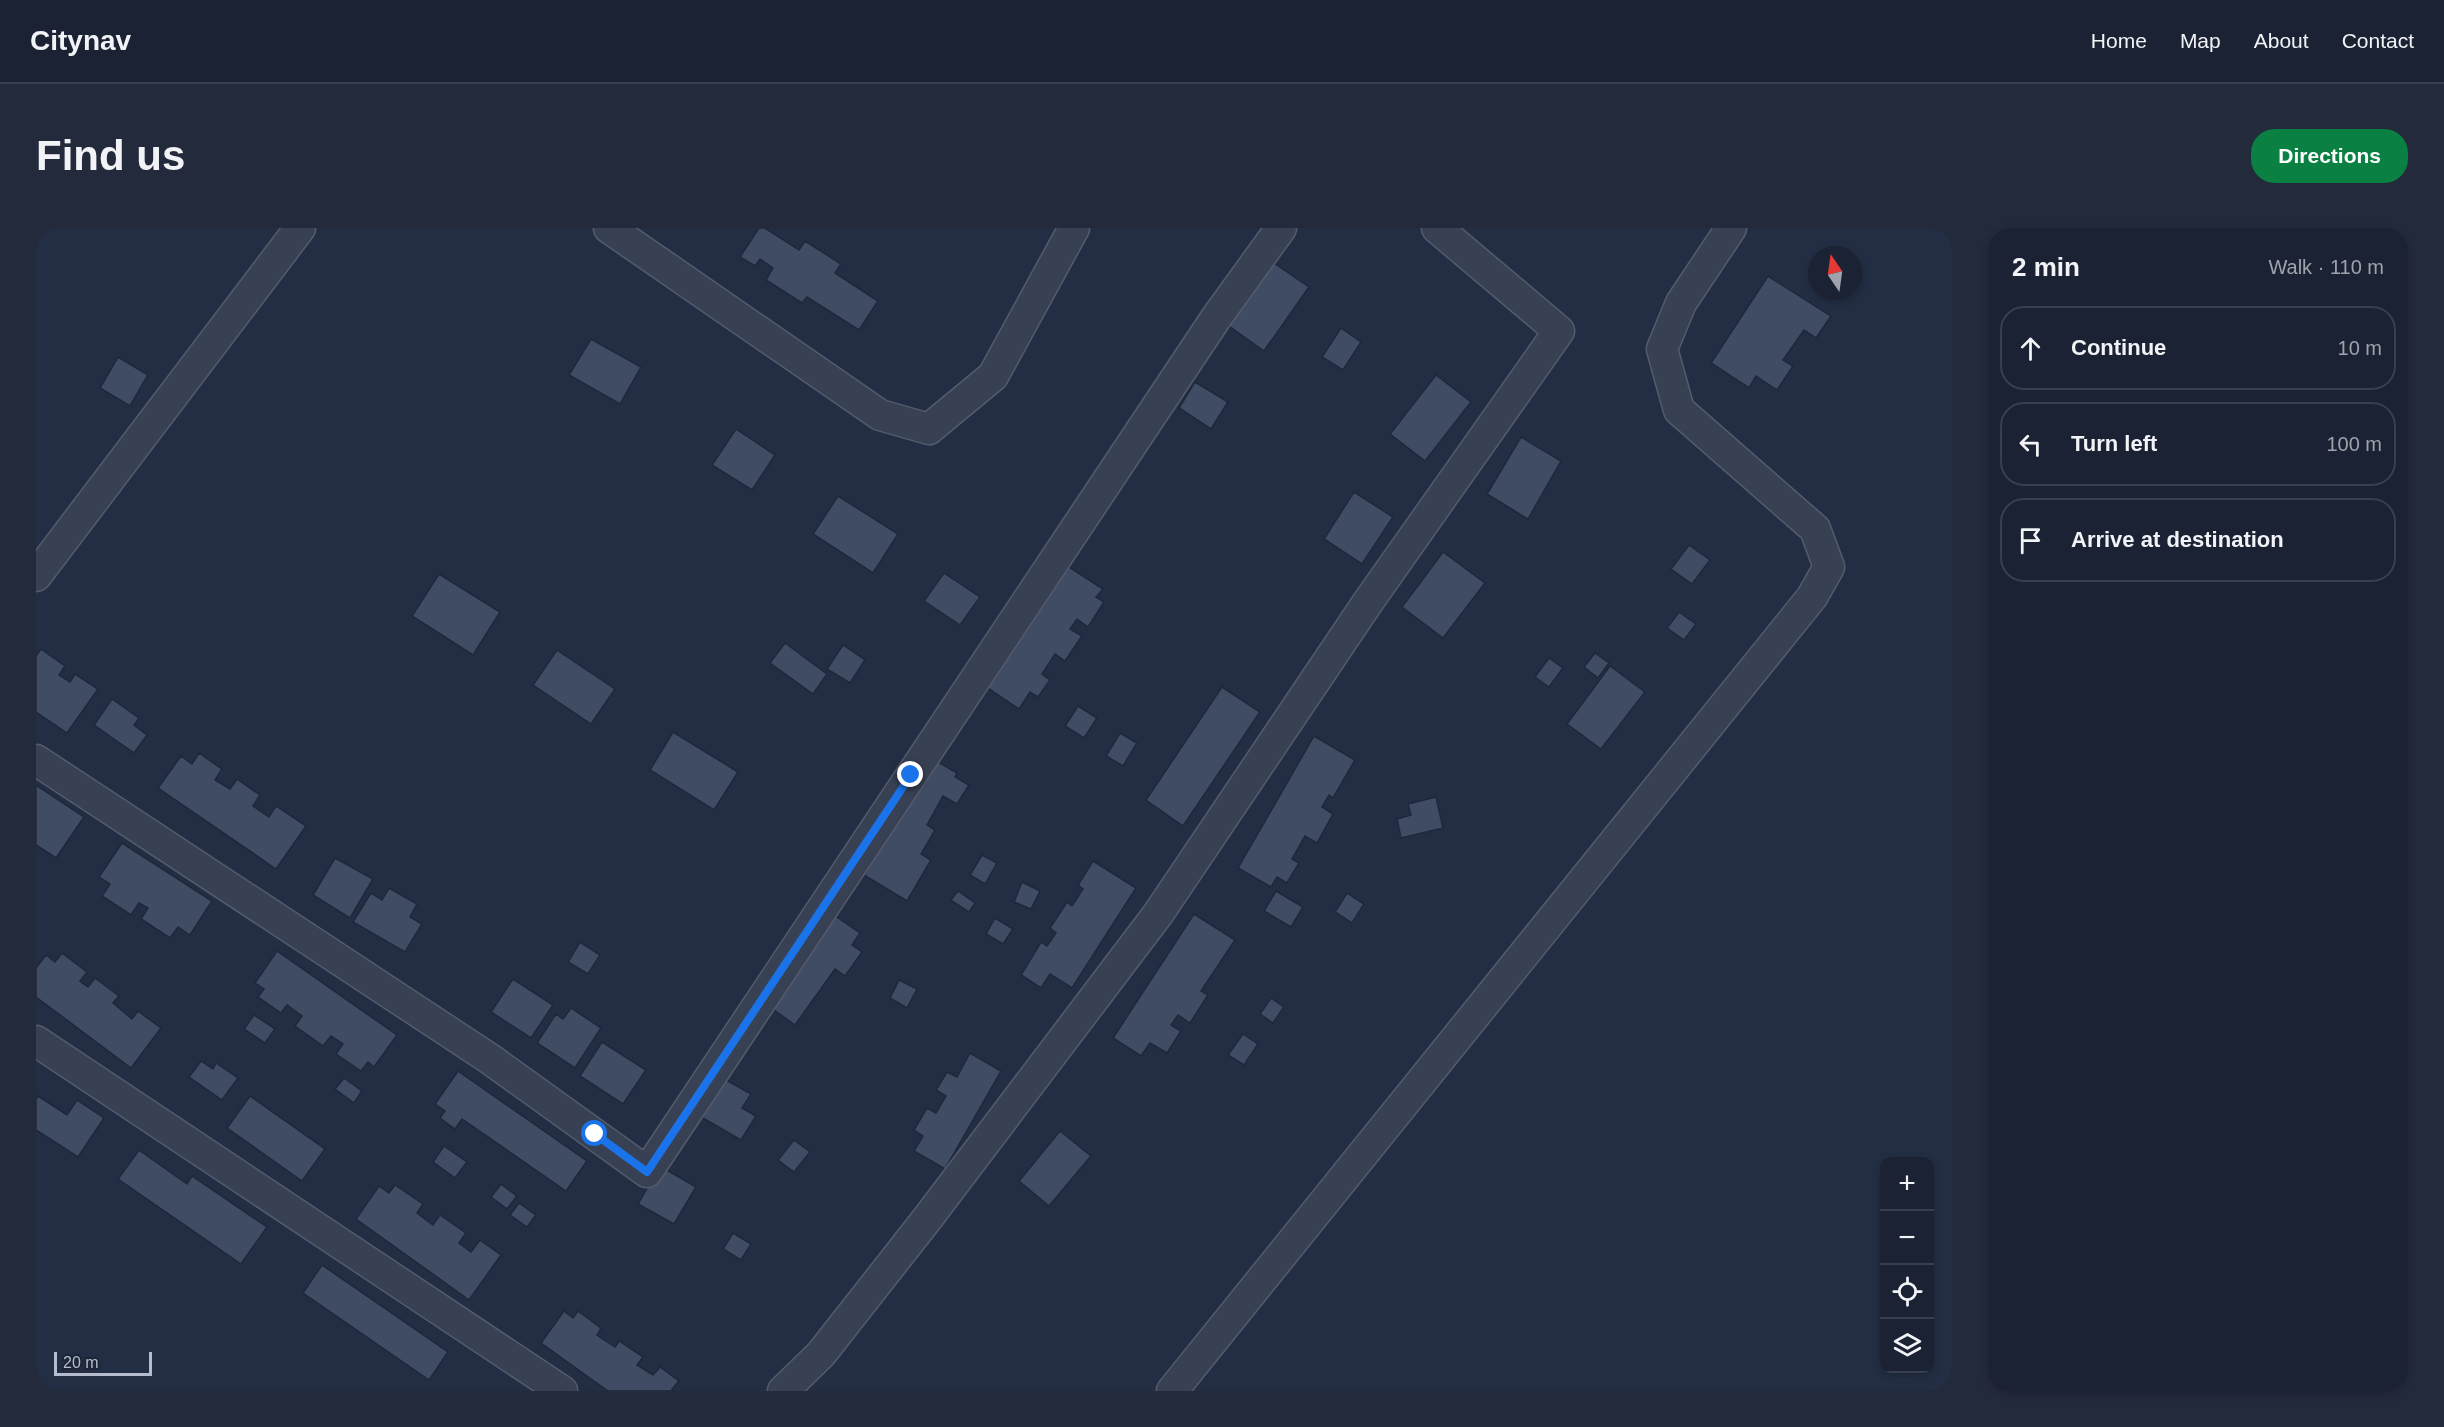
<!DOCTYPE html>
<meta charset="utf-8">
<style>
body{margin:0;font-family:Helvetica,sans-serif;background:#232a3b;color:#f1f3f6}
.controls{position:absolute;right:18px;bottom:18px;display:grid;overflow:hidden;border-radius:12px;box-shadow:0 3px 9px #0003}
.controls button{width:54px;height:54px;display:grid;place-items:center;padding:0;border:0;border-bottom:2px solid #383f4e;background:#1a2233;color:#f1f3f6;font:30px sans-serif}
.compass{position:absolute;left:1772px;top:18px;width:54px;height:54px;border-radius:50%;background:#1a2233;box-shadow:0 3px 9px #0003;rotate:347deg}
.scale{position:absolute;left:18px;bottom:15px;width:98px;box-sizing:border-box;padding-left:6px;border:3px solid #b5bccd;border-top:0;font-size:16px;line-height:21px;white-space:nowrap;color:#b5bccd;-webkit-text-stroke:4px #1c2638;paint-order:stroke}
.stop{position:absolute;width:18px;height:18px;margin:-14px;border:4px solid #1a73e8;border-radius:50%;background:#fff}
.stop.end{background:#1a73e8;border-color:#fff;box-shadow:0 2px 6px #0008}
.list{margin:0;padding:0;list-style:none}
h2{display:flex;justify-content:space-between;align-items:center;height:78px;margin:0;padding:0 24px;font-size:26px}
h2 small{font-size:20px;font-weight:400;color:#9fa4ac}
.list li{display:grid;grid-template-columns:39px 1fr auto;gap:18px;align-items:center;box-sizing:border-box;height:84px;margin:0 12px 12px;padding:0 12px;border:2px solid #383f4e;border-radius:24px}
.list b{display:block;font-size:22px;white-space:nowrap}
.list em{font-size:20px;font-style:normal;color:#9fa4ac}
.icon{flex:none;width:33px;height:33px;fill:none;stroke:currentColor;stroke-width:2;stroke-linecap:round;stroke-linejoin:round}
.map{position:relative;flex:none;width:1916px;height:1163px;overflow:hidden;border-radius:24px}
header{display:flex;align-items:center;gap:36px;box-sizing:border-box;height:84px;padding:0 30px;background:#1a2233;border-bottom:2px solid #383f4e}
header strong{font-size:28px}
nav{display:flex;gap:33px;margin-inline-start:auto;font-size:21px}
.intro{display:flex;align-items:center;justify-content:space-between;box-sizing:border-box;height:144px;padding:0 36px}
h1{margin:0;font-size:42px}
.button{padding:15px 27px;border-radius:24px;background:#0b8043;color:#fff;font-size:21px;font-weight:700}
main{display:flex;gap:36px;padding:0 36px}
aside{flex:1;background:#1a2233;border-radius:24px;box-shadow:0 3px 9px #0003}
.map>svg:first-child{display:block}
</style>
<header>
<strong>Citynav</strong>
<nav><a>Home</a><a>Map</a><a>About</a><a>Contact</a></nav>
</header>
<div class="intro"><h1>Find us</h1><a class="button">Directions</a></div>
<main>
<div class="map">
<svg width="1916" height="1163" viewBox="0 0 1916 1163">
<rect width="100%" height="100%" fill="#232e44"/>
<!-- building -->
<g fill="#404b64" stroke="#1e283a" stroke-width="1.5">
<polygon points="723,0 729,0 763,22 769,13 805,36 799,45 842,73 823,102 771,69 766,75 730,52 737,40 724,31 719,38 704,29"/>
<polygon points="1235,33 1273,59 1228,123 1190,96"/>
<polygon points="1732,48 1795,88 1780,110 1768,102 1747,132 1757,138 1741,162 1720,148 1713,160 1675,135"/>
<polygon points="1305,100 1325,114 1307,142 1286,129"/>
<polygon points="555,111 605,139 584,176 533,147"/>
<polygon points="82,129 112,147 94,178 64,160"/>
<polygon points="1400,147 1435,174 1389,233 1354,206"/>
<polygon points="1159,154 1192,174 1175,201 1143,180"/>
<polygon points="700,201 739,227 716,262 676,237"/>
<polygon points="1485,209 1525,233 1492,291 1451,266"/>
<polygon points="1318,264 1357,289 1326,336 1288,311"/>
<polygon points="802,268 862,306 837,345 777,306"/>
<polygon points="1653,317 1674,332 1656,356 1635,341"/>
<polygon points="1407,324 1449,355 1407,410 1366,379"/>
<polygon points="1027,335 1067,361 1060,369 1068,374 1052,399 1041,391 1034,401 1046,408 1029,433 1019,426 1006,446 1014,452 1002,469 994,464 983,481 946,456"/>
<polygon points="908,345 944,369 924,397 888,373"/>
<polygon points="403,346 464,384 437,427 376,388"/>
<polygon points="1643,384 1660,396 1648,412 1631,400"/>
<polygon points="749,415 791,446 777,466 734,435"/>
<polygon points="807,417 829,432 814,455 791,441"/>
<polygon points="5,421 29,438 23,447 34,454 39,446 62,461 31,505 0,484 0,428"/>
<polygon points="521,422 579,461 555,496 497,457"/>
<polygon points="1559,425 1573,435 1562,450 1548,439"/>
<polygon points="1513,430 1527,440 1513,459 1499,449"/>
<polygon points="1574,438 1609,464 1565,521 1531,496"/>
<polygon points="1186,459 1224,484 1147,598 1110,572"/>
<polygon points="76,471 103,490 98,497 111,507 98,525 58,497"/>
<polygon points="1042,478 1061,490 1048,510 1029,498"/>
<polygon points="637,504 702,544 678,582 614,542"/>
<polygon points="1084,505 1101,515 1087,538 1070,528"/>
<polygon points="1278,508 1319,532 1297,570 1293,567 1286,579 1297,586 1281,615 1269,608 1256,631 1263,635 1251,655 1241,649 1235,659 1202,640"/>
<polygon points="163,525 186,541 179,552 194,561 201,551 224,567 217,578 233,589 240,578 270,598 240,641 122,560 145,528 156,536"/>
<polygon points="897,531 921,545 919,549 933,557 921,576 907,568 891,597 899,602 885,626 895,632 871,673 828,647"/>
<polygon points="0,557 48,589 20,630 0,617"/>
<polygon points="1400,569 1407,600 1365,610 1361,591 1375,587 1372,576"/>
<polygon points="86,615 176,673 154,707 142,699 134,710 105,691 112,680 103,675 95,687 66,668 74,656 63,649"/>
<polygon points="946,627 961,635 949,656 934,647"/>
<polygon points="299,630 337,651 314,690 277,667"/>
<polygon points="1057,633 1100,660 1036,760 1014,746 1005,760 985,747 1005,714 1011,718 1020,705 1014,700 1031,674 1036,678 1047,661 1042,657"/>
<polygon points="986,654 1004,663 995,681 978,674"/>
<polygon points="353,660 381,676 374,689 386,696 369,724 317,694 335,665 346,672"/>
<polygon points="922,663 939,675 933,684 915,672"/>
<polygon points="1240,663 1267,679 1255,699 1228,683"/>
<polygon points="1311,665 1328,676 1316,695 1299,684"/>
<polygon points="795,685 824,705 816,717 826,724 809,748 799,741 759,797 731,777"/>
<polygon points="1158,686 1199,712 1165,763 1172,767 1154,795 1142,787 1135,797 1145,803 1131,825 1114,815 1105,828 1077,810"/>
<polygon points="959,690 977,701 967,716 950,706"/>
<polygon points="544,714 564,727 552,746 532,734"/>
<polygon points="241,723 361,807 338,839 332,834 325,843 300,826 307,816 295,808 287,818 259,798 266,788 251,777 245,785 222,769 228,761 219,755"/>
<polygon points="26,725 51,744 44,753 52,759 59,750 83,768 77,775 96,791 102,783 125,800 95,840 0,769 0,740 10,727 19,734"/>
<polygon points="477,751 517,777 495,810 455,784"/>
<polygon points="863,752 881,761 871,780 854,770"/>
<polygon points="1235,770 1248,779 1237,795 1224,786"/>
<polygon points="535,780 565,800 539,840 501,815 520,786 527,791"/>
<polygon points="218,787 239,801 229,815 208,801"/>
<polygon points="1207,806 1222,816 1208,837 1192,827"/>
<polygon points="566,814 610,842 587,876 544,848"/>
<polygon points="934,825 965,843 909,941 878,923 887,908 878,902 891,880 900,885 910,868 900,862 911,844 921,849"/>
<polygon points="165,833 177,841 180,835 202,850 186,872 153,849"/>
<polygon points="422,843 551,933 530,963 426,891 419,901 404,890 409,883 399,876"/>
<polygon points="683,848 715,866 706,880 720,888 705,912 660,886"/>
<polygon points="308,850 326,863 318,875 299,861"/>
<polygon points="2,868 31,887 41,872 68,890 42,929 0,902 0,871"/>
<polygon points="214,868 289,921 266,953 191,900"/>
<polygon points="1024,903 1055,928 1013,978 983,953"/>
<polygon points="758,912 774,924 758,944 742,932"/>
<polygon points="408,918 431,934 419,950 397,934"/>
<polygon points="103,922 151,956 156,948 231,999 205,1036 82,951"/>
<polygon points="624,938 660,959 638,996 602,976"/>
<polygon points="465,956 481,968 471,981 455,969"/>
<polygon points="359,957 387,976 381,985 397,997 404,987 430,1005 423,1015 435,1024 444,1012 465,1027 433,1072 320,991 343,958 353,965"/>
<polygon points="483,975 500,987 491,999 474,987"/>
<polygon points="697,1005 715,1016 705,1032 687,1021"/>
<polygon points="286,1037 412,1124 393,1152 267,1065"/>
<polygon points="528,1083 537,1090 542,1083 565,1100 561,1107 579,1119 583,1113 607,1129 601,1137 617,1147 624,1139 643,1153 636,1161 639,1163 572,1163 505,1115"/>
</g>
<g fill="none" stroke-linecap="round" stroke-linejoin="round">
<defs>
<g id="minor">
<polyline points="573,0 844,187 893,201 957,148 1038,0"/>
<polyline points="0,348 264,0"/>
<polyline points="0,532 454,831 611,944 1180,90 1245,0"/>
<polyline points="0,813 526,1163"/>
<polyline points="747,1163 785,1126 891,991 1122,686 1332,374 1523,103 1401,0"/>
<polyline points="1136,1163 1776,369 1793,339 1779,301 1643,182 1626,121 1645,75 1695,0"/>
</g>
</defs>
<!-- minor casing -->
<use href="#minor" stroke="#535c6d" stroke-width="33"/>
<!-- minor -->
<use href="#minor" stroke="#384153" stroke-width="30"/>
</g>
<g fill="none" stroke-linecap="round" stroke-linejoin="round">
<!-- route -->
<polyline stroke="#1a73e8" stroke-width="8" points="559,906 611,944 875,547"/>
</g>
</svg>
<div class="controls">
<button>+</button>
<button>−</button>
<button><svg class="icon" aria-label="locate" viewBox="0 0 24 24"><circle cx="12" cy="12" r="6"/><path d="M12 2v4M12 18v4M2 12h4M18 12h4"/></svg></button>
<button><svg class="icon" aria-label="layers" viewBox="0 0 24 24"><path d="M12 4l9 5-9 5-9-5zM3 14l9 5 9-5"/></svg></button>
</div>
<svg class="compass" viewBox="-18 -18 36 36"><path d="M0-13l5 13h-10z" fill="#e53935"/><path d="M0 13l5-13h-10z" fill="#9fa4ac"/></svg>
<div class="scale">20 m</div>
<div class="stop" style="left:559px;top:906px"></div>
<div class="stop end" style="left:875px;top:547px"></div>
</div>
<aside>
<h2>2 min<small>Walk · 110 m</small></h2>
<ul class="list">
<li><svg class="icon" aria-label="ahead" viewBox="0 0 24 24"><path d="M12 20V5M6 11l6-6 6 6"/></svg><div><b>Continue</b></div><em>10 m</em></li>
<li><svg class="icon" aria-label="left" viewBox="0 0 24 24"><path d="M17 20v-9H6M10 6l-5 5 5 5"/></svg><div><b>Turn left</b></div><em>100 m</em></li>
<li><svg class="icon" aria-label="arrive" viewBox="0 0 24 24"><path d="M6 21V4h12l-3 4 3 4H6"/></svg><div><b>Arrive at destination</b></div></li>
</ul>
</aside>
</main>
